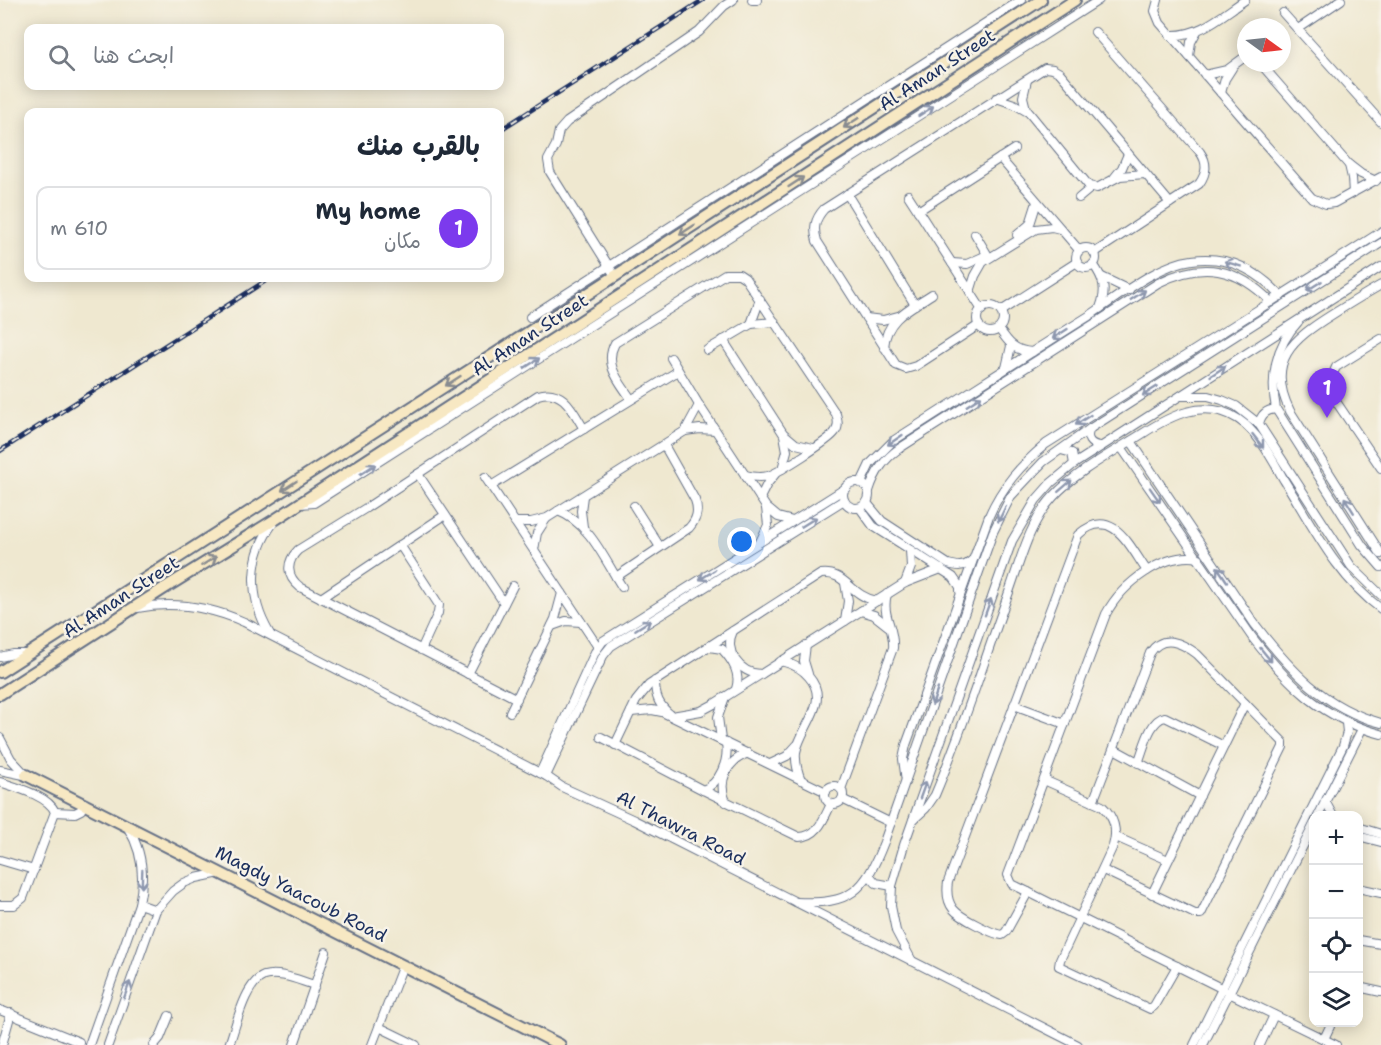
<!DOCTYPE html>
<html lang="ar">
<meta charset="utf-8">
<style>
body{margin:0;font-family:"Shantell Sans","Playpen Sans Arabic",sans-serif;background:#f2f2f3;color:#1f2937;direction:rtl}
.controls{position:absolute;right:18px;bottom:18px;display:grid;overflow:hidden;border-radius:12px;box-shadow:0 3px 15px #0003}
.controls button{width:54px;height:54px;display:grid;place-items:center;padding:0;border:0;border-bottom:2px solid #e0e1e3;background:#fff;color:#1f2937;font:30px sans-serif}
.compass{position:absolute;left:1237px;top:18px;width:54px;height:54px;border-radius:50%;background:#fff;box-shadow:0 3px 15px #0003;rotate:105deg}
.you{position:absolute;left:742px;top:542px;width:21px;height:21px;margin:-15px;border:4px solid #fff;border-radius:50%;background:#1a73e8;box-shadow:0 0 0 9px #1a73e833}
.badge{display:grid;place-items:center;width:39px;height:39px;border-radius:50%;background:#7c3aed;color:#fff;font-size:20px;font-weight:700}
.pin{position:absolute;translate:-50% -50px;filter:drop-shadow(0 2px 3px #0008)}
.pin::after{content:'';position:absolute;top:32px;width:21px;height:18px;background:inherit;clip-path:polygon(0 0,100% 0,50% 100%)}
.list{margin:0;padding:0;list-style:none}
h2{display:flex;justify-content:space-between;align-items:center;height:78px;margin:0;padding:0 24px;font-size:26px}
h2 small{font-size:20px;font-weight:400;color:#747a83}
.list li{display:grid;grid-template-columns:39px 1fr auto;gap:18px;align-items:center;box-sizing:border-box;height:84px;margin:0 12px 12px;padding:0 12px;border:2px solid #e0e1e3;border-radius:12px}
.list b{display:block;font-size:22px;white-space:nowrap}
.list p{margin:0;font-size:20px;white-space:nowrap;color:#747a83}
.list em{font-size:20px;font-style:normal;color:#747a83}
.icon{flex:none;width:33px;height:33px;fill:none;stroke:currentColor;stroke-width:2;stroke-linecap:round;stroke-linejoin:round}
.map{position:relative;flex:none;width:1381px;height:1045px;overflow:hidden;direction:ltr}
.search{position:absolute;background:#fff;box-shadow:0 3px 15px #0003;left:24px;top:24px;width:480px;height:66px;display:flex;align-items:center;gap:15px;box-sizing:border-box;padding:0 21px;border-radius:12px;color:#747a83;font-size:22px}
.panel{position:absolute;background:#fff;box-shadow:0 3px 15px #0003;left:24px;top:108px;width:480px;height:174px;border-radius:12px;direction:rtl}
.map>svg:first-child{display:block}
</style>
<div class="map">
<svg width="1381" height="1045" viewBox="0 0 1381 1045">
<rect width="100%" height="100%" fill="#f7f3e8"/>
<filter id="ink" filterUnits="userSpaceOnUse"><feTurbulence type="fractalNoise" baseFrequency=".0167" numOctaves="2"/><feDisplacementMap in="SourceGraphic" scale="12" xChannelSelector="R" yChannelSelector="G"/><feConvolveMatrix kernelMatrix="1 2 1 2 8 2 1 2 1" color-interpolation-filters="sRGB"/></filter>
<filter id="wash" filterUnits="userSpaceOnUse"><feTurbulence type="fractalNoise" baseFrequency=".008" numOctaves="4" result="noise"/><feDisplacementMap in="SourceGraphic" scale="24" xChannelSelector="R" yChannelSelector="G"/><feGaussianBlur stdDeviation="1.35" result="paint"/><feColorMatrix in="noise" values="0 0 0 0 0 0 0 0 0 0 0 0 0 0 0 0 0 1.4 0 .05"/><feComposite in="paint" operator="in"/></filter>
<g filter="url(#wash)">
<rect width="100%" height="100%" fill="#efe8d0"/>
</g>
<g filter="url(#ink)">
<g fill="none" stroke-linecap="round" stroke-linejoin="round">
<defs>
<g id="street">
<polyline points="752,0 757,0"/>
<polyline points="1158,0 1155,11 1160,23 1312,198 1326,204 1334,203 1381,177"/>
<polyline points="1283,13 1381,122"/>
<polyline points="1298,29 1341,0"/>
<path d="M1170,35C1199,37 1222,15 1245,0"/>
<polyline points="1244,45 1246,47"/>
<polyline points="1189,56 1191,42 1197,31"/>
<polyline points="1260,63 1348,164 1361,174 1376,181"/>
<polyline points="1205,75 1227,70 1246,56"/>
<polyline points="1027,80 1023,97 1026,109 1089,186 1097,188 1120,176 1145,174"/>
<polyline points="1221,93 1225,79 1232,68"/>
<polyline points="996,98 1014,104 1026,111"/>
<polyline points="1000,158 1079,250"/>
<polyline points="1349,165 1352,178 1353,193"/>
<polyline points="1114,178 1122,168 1128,154"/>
<polyline points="847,194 915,305"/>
<polyline points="908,195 982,310"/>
<polyline points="1079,198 1091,188"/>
<polyline points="918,211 1014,149"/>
<polyline points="975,234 987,254"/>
<polyline points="1017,235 1030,224 1037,202"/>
<circle cx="1086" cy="258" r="10"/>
<path d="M1094,253L1199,184C1207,173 1208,163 1200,152L1095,32"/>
<polyline points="952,263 967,264 987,255"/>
<path d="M1093,264C1104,279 1107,290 1100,308"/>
<polyline points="615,276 550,172 548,160 556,145 559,131 567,122 699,32 724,6 733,0"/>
<polyline points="1102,277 1129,290"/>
<path d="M1381,285C1365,294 1349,304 1333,314C1293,339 1265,361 1290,411L1381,554"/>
<polyline points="970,292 975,276 983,262 1036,229 1052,227 1060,229"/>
<circle cx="990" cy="319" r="13"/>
<polyline points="1001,311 1077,262"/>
<polyline points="530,317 1021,0"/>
<polyline points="866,318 883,320 898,316"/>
<path d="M1298,322C1275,346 1270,378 1276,409L1362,545L1381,567"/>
<polyline points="751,324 760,299"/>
<path d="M979,325L916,366L906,369L896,365L817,241C813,228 815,219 824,209L1045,68L1053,69L1060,73L1170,203"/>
<path d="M999,329C1008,342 1014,351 1032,352"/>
<polyline points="1381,339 1336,367 1329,383 1333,397 1381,468"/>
<polyline points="723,340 783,433 796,444 813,448"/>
<path d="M884,347C886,318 911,308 932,294"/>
<polyline points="707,350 751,324 775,322"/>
<polyline points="671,358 699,405 766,507 778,517 793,521"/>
<polyline points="1006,368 1011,346"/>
<polyline points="1181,396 1208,396 1222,400 1236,406 1259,424 1351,566 1381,595"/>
<path d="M631,399C620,382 603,365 615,343L725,274H739L745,278L836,414C838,420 839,427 835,432C830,440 778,473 768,476C760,478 753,477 745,475"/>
<path d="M1259,424C1261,414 1266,410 1276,409"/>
<path d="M1090,429C1085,438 1090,445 1100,446"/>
<polyline points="685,431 699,405"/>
<path d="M1131,441L1254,623C1289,669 1324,708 1381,723"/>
<path d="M1121,447L1252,637C1289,685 1321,718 1381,734"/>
<polyline points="1061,450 1072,453 1074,464"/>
<polyline points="782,469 787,451 784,435"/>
<polyline points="418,474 504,603"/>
<polyline points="485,477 598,647"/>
<circle cx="856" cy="495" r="13"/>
<path d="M861,483L870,464L893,441C958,400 1023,357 1089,316C1118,297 1158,264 1192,260C1228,255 1257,270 1281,296"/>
<polyline points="491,486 678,371"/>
<path d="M869,491C875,472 884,459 900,448L1158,283C1202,261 1237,267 1271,302"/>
<polyline points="583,496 581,511 583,527"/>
<polyline points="760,498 767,484 776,473"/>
<path d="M867,503L882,521L948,564C956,566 964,568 971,561"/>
<polyline points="300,504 314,503 1099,0"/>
<polyline points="634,506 660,547"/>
<polyline points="860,508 873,526 953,577 960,587 960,591"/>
<path d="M558,511C590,523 604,559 622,587"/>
<polyline points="515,522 531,522 547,518 685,431 700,429 715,430"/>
<polyline points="761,540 768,525 766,508"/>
<polyline points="400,545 439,605 438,613 421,650"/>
<polyline points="534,550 537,533 546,519"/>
<path d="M1199,558C1164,551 1122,584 1106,614L1008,875L1012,884L1223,989"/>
<path d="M616,577L689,528C697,519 699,511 695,500L664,445"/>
<polyline points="905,583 911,567 910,550"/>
<polyline points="321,598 445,515"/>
<path d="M137,608C174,601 210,607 244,622L546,776L562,787L634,820L1078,1045"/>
<polyline points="861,611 874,615 888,626"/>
<polyline points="845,621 848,601 845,583"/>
<polyline points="552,626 566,621 581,622"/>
<path d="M733,631C723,651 740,674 761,674"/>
<path d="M270,634C248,598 248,556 274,522"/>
<polyline points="806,645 804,661 808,674"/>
<path d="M709,647L722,649C733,661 741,674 736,689"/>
<polyline points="0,657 13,654 26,654"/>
<path d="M781,661C793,664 802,668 809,677C831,702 801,726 796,752C795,762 797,770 801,780"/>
<polyline points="468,674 513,586"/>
<path d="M655,681C655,697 659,706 672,716L701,711L714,704L905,583L941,569"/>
<path d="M517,699L300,587C286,576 286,562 298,550L366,508L538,395C563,387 573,411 584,429"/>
<polyline points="1014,705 1065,724"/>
<polyline points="510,712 555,619 562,593"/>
<polyline points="631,712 652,710 662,712 826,792"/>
<path d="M601,737L703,790L799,837C818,837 824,818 831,804"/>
<polyline points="0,738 11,759 26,775"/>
<polyline points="721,740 718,717 725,697"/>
<path d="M615,745L636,701L649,685L821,574C846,571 850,596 877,601"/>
<polyline points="1114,749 1200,796"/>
<path d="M1138,763C1144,749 1149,720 1165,717L1224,746"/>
<polyline points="770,764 787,756 797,745"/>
<polyline points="0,770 24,775"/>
<polyline points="540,773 595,652 603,641 846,488"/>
<polyline points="546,776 603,656 611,646 844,500"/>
<path d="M1044,780L1102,806C1114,817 1118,829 1113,846L1060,960L1059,966L1150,1009L1154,1006L1177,966"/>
<path d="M906,781L903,759L906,745L989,516C1002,486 1021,465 1046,444L1381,232"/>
<path d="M0,782C15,787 49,796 55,812L23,898L14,905H0"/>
<circle cx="834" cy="795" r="9"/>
<path d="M841,789L893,648C895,628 881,616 887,594"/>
<path d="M703,790C720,783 729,761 726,743"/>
<polyline points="842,799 891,823"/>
<polyline points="1325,801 1333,816"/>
<path d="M726,802C717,781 727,761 748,753"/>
<path d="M1093,802L1150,653C1163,633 1182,643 1197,654L1283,742V747L1201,914H1195L1103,870"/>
<polyline points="55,812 75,813 81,810 84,803"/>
<polyline points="1318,816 1362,729"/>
<path d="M913,820L926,808L935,795C963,729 984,661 1008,595C1020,562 1029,523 1053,497C1077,471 1112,453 1142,434C1171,415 1205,398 1238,419C1259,433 1272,459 1284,480C1312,525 1337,577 1381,609"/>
<polyline points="1358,827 1381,834"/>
<polyline points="1358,836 1381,842"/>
<polyline points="1116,837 1168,860"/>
<polyline points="0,860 34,870"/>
<polyline points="869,875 876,883 892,886"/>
<polyline points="1358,888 1381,893"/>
<path d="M1028,892L1006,932L1002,935C993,934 986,929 979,926C958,915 944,909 948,882L1078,535C1112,504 1130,547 1147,571"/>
<polyline points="1152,894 1245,703"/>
<path d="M796,902C851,905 865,891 884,842L993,532L1011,496L1043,462L1091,428L1381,243"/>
<polyline points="139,904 156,910"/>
<polyline points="1358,940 1381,944"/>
<polyline points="912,961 896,931 891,906 892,886 904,845 1012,541 1036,500 1051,483 1074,464 1381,267"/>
<polyline points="1358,987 1381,992"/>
<polyline points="1229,993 1336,1045"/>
<polyline points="0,1010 79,1042"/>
<polyline points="379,1027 416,1045"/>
<polyline points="1324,1039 1332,1022"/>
<polyline points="2,1045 11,1013"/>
<path d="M89,1045L139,904C145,877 143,852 128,828"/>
<polyline points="108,1045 156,910 173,891 184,883 196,878 220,873"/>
<polyline points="154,1045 160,1038 169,1016"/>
<path d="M229,1045C236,1026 245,983 264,976C279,971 300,981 315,985"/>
<polyline points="294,1045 326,952"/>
<polyline points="372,1045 403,965"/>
<polyline points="1194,1045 1343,746 1347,732 1346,723"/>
<polyline points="1203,1045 1314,824"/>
<polyline points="1260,1045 1274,1015"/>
</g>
<g id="secondary">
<polyline points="0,672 515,341 1041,0"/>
<polyline points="0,694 163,589 276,519 1075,0"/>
<polyline points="26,775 560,1045"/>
</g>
</defs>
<!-- street casing -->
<use href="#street" stroke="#657086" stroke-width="10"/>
<!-- secondary casing -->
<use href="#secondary" stroke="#657086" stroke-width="14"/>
<!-- street -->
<use href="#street" stroke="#fff" stroke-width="8"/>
<!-- secondary -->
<use href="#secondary" stroke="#f7e8c3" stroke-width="10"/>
<defs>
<g id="rail">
<polyline points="500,130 703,0"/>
<polyline points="0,451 270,278"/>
</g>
</defs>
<!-- rail casing -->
<use href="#rail" stroke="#1b2f5e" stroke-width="4.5"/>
<!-- rail -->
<use href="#rail" stroke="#f7f3e8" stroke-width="2" stroke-dasharray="7" stroke-linecap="butt"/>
</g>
<!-- one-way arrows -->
<defs><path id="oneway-shaft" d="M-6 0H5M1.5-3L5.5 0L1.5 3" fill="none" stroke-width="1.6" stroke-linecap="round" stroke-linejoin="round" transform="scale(1.5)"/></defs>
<g stroke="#8d97ae">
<use href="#oneway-shaft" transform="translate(926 111) rotate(-33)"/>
<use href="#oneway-shaft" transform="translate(1233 264) rotate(-163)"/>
<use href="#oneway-shaft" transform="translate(1314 286) rotate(148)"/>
<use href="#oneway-shaft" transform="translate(1138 295) rotate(-33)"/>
<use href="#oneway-shaft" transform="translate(1060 334) rotate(147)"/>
<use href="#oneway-shaft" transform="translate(532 363) rotate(-33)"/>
<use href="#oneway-shaft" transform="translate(1218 371) rotate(-33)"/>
<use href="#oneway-shaft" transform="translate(1150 391) rotate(148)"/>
<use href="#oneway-shaft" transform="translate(974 401) rotate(-33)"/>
<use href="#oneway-shaft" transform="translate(1083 420) rotate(147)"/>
<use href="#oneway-shaft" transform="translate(895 440) rotate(146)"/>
<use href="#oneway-shaft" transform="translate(1258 441) rotate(52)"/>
<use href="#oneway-shaft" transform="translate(368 469) rotate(-33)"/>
<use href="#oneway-shaft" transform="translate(1065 486) rotate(-41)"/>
<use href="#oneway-shaft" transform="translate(1155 495) rotate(55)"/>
<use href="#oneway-shaft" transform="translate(1349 505) rotate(-122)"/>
<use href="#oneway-shaft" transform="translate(1002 514) rotate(116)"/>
<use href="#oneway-shaft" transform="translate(809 522) rotate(-32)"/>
<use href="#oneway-shaft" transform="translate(1222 574) rotate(-124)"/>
<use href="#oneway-shaft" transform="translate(707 575) rotate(148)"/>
<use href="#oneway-shaft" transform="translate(988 607) rotate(-70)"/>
<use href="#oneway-shaft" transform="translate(643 625) rotate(-32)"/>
<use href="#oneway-shaft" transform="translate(1266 655) rotate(51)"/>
<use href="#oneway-shaft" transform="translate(935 697) rotate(109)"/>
<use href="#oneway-shaft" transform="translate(923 790) rotate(-70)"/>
<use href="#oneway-shaft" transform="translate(142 879) rotate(92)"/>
<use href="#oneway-shaft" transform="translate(127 990) rotate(-70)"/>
</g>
<g stroke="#898c90">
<use href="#oneway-shaft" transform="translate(851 123) rotate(147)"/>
<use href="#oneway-shaft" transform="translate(796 182) rotate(-33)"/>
<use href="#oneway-shaft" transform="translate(687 230) rotate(147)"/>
<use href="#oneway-shaft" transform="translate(453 381) rotate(147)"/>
<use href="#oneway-shaft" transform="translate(289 486) rotate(147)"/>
<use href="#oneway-shaft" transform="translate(209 561) rotate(-32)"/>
</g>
</g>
<g text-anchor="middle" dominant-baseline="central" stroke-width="5" stroke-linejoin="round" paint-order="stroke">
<!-- street labels -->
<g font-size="18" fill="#1b2f5e" stroke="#f7f3e8">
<text transform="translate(937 70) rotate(-33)">Al Aman Street</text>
<text transform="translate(530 335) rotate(-33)">Al Aman Street</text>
<text transform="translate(121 597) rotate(-33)">Al Aman Street</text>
<text transform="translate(681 828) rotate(27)">Al Thawra Road</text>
<text transform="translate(301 894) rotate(27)">Magdy Yaacoub Road</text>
</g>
</g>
</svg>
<div class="controls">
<button>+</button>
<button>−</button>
<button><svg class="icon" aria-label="locate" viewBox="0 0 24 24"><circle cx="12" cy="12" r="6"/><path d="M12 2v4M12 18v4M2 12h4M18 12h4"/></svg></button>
<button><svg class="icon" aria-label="layers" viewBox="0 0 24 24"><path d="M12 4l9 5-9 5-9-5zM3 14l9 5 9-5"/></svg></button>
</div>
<svg class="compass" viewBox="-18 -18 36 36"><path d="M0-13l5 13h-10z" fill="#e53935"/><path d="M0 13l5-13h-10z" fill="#747a83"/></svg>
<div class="you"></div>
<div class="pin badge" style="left:1327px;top:418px">1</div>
<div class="search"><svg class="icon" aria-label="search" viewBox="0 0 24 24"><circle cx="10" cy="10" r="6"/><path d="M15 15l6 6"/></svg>ابحث هنا</div>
<section class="panel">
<h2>بالقرب منك<small></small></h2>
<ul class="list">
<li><span class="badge">1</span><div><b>My home</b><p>مكان</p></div><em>610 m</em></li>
</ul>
</section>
</div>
